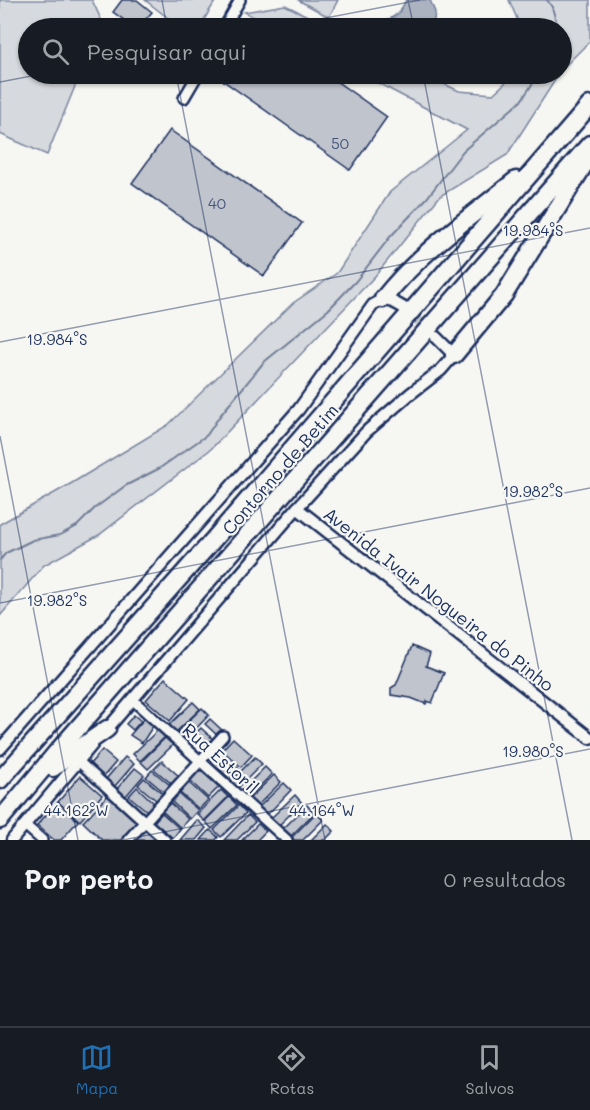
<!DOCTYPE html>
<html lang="pt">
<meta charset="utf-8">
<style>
body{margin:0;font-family:Mali,sans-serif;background:#20242c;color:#f1f3f6}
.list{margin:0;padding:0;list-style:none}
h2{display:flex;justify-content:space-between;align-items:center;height:78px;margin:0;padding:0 24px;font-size:26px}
h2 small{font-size:20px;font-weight:400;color:#9ea1a6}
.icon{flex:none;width:33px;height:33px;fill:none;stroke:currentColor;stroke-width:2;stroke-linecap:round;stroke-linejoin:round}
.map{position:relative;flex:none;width:590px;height:840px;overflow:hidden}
.search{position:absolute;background:#171b24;box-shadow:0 2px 4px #0004;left:18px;right:18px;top:18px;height:66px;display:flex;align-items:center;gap:15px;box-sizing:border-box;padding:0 21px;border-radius:33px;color:#9ea1a6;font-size:22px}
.sheet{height:186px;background:#171b24}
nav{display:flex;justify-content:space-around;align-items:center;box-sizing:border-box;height:84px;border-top:2px solid #363941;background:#171b24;font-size:16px;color:#9ea1a6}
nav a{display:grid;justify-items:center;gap:3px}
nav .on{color:#1f6fb2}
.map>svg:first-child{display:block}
</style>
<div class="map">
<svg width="590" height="840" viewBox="0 0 590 840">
<rect width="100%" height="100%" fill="#f6f6f2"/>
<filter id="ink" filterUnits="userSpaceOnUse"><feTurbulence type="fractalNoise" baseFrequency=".0167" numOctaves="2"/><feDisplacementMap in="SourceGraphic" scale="12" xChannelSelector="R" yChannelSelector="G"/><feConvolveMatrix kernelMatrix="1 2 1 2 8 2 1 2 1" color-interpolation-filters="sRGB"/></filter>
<g filter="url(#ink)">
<!-- green -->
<g fill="#d6d9dd" stroke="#78849e" stroke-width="1.5">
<polygon points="0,0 92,0 105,28 28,28 28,74 80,74 47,155 0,134"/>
<polygon points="145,0 216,0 199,28 181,28"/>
<polygon points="298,0 338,0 329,17"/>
<polygon points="509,0 590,0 590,41 562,69 562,28 521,28"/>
<polygon points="285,5 332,28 276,28 244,12"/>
<polygon points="361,74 423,74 459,91 493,94 515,74 559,74 507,155 440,196 375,276 211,449 99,535 44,565 0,616 0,524 72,483 168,425 293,303 337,273 390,192 467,130"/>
</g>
<!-- water -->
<polygon fill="#abb2c0" stroke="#717e99" stroke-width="1.5" points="406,0 430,0 435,12 433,28 381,28 382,24 399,13"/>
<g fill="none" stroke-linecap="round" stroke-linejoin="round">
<!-- stream -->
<g stroke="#717e99" stroke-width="2">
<polyline points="547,0 552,7 558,28"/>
<polyline points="0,560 6,553 33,540 60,535 77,526 95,508 125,486 160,468 207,435 219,417 264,362 328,310 356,281 390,237 427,198 463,151 521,101 539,74"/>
</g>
</g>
<!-- building -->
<g fill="#c0c4cd" stroke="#1b2f5e" stroke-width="1.5">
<polygon points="122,0 137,0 152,12 138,28 135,28 113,12"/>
<polygon points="220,74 326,74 387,117 350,170 218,77"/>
<polygon points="170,130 302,223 264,276 132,183"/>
<polygon points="412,646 430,654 426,666 444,673 432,703 427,701 426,704 411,698 391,695 391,688 396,685"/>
<polygon points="165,678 189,699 170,721 146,700"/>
<polygon points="193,702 200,709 175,733 168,726"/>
<polygon points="202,708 209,715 185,740 177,732"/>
<polygon points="134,715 141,721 133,730 126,724"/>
<polygon points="145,718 153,726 142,743 130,735"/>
<polygon points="210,719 223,731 218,736 205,724"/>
<polygon points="201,728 214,740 209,745 196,733"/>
<polygon points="158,730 165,737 140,761 133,754"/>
<polygon points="165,738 173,745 148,769 141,762"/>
<polygon points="233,738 252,755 241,767 222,750"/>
<polygon points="102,750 116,762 103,777 89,765"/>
<polygon points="220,752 239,769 230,779 211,761"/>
<polygon points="125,757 134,764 115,786 106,779"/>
<polygon points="255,757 262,764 238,788 231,781"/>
<polygon points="162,761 180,777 173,785 154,769"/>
<polygon points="265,767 272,774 248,798 241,791"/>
<polygon points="135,768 144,775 125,797 116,790"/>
<polygon points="152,770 171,786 165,793 146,777"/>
<polygon points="200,770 219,787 208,798 190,781"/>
<polygon points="274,775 281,782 256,807 249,799"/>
<polygon points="80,776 102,795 80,821 58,802"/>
<polygon points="144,778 163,794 157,801 138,785"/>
<polygon points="189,783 208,800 199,809 180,793"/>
<polygon points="284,783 291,790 267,815 259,807"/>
<polygon points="137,787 155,804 148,812 129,796"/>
<polygon points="221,790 228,797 204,821 197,814"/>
<polygon points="179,794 198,810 190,819 172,802"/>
<polygon points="108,795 137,822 121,840 102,840 83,822"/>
<polygon points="295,795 302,803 277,827 270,819"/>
<polygon points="229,797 237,805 212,829 205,821"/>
<polygon points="58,802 78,821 61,840 54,840 37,825"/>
<polygon points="170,803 188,819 181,828 162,811"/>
<polygon points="239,805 246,813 221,837 214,830"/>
<polygon points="307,805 314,813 290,837 283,829"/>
<polygon points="162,813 180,829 173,838 154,822"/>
<polygon points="316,813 323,820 303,840 294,840 292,837"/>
<polygon points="248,815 255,822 237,840 224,840"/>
<polygon points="197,820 206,828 196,840 180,840"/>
<polygon points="258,824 266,831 257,840 242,840"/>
<polygon points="327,824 334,831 325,840 311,840"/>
<polygon points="145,830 156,840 136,840"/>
<polygon points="210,830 218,837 216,840 201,840"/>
</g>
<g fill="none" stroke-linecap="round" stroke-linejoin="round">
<!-- tertiary-tunnel -->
<polyline stroke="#caced4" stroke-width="10" stroke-dasharray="10 5" stroke-linecap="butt" points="406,309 432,333"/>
<defs>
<g id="minor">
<polyline points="224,28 240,0"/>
<polyline points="184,98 198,74"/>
<polyline points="133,700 287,840"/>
<polyline points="78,761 165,840"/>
<polyline points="26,826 42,840"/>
<polyline points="128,840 223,736"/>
</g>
<g id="tertiary">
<polyline points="297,508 590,738"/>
<polyline points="103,734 297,508 367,431 410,394 441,370 454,355 436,337"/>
<path d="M0,749L299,409L373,305C386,297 391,300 404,308"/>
<polyline points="12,840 92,745"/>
</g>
<g id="motorway">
<path d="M383,299C419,253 470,217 516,180"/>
<polyline points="454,355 504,295 587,160"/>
<polyline points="53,768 71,754 107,729"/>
<polyline points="0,780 207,547 590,105"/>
<polyline points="0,820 56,753 590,144"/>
</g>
</defs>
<!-- minor casing -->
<use href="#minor" stroke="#1b2f5e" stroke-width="14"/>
<!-- tertiary casing -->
<use href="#tertiary" stroke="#1b2f5e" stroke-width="15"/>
<!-- motorway casing -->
<use href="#motorway" stroke="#1b2f5e" stroke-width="21"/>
<!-- minor -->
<use href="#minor" stroke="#f6f6f2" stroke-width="9"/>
<!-- tertiary -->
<use href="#tertiary" stroke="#f6f6f2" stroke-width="10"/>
<!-- motorway -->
<use href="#motorway" stroke="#f6f6f2" stroke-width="16"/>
</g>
</g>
<!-- ticks -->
<path fill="none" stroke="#1b2f5e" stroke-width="1.5" stroke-opacity="0.45" d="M162,0L167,28M408,0L414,28M273,28L420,0M176,74L325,840M423,74L572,840M0,82L42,74M0,342L590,228M0,436L78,840M0,603L590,488M123,840L590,749"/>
<g text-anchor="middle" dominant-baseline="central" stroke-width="4.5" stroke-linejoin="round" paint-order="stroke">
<!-- number labels -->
<g font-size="15" fill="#44547a">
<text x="340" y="143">50</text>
<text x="217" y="203">40</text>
</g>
<!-- street labels -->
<g font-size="18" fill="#1b2f5e" stroke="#f6f6f2">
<text transform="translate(280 469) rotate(-49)">Contorno de Betim</text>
<text transform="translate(439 599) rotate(38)">Avenida Ivair Nogueira do Pinho</text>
<text transform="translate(221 758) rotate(42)">Rua Estoril</text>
</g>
</g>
<g font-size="15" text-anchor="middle" fill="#1b2f5e" stroke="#f6f6f2" stroke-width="4.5" stroke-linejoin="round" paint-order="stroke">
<text x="533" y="236">19.984°S</text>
<text x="57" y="345">19.984°S</text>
<text x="533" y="497">19.982°S</text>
<text x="57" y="606">19.982°S</text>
<text x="533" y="757">19.980°S</text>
<text x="76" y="816">44.162°W</text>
<text x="322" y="816">44.164°W</text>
</g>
</svg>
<div class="search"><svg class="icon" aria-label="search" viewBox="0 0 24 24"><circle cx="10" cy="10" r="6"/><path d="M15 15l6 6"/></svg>Pesquisar aqui</div>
</div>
<section class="sheet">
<h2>Por perto<small>0 resultados</small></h2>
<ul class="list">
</ul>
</section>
<nav>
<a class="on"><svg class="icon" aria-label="map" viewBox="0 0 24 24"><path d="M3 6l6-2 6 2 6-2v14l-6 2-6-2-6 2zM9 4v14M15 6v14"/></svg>Mapa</a>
<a><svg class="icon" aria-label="directions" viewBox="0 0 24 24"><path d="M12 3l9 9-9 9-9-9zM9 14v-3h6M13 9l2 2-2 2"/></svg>Rotas</a>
<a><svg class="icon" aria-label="saved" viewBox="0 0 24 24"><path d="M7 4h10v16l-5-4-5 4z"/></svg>Salvos</a>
</nav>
